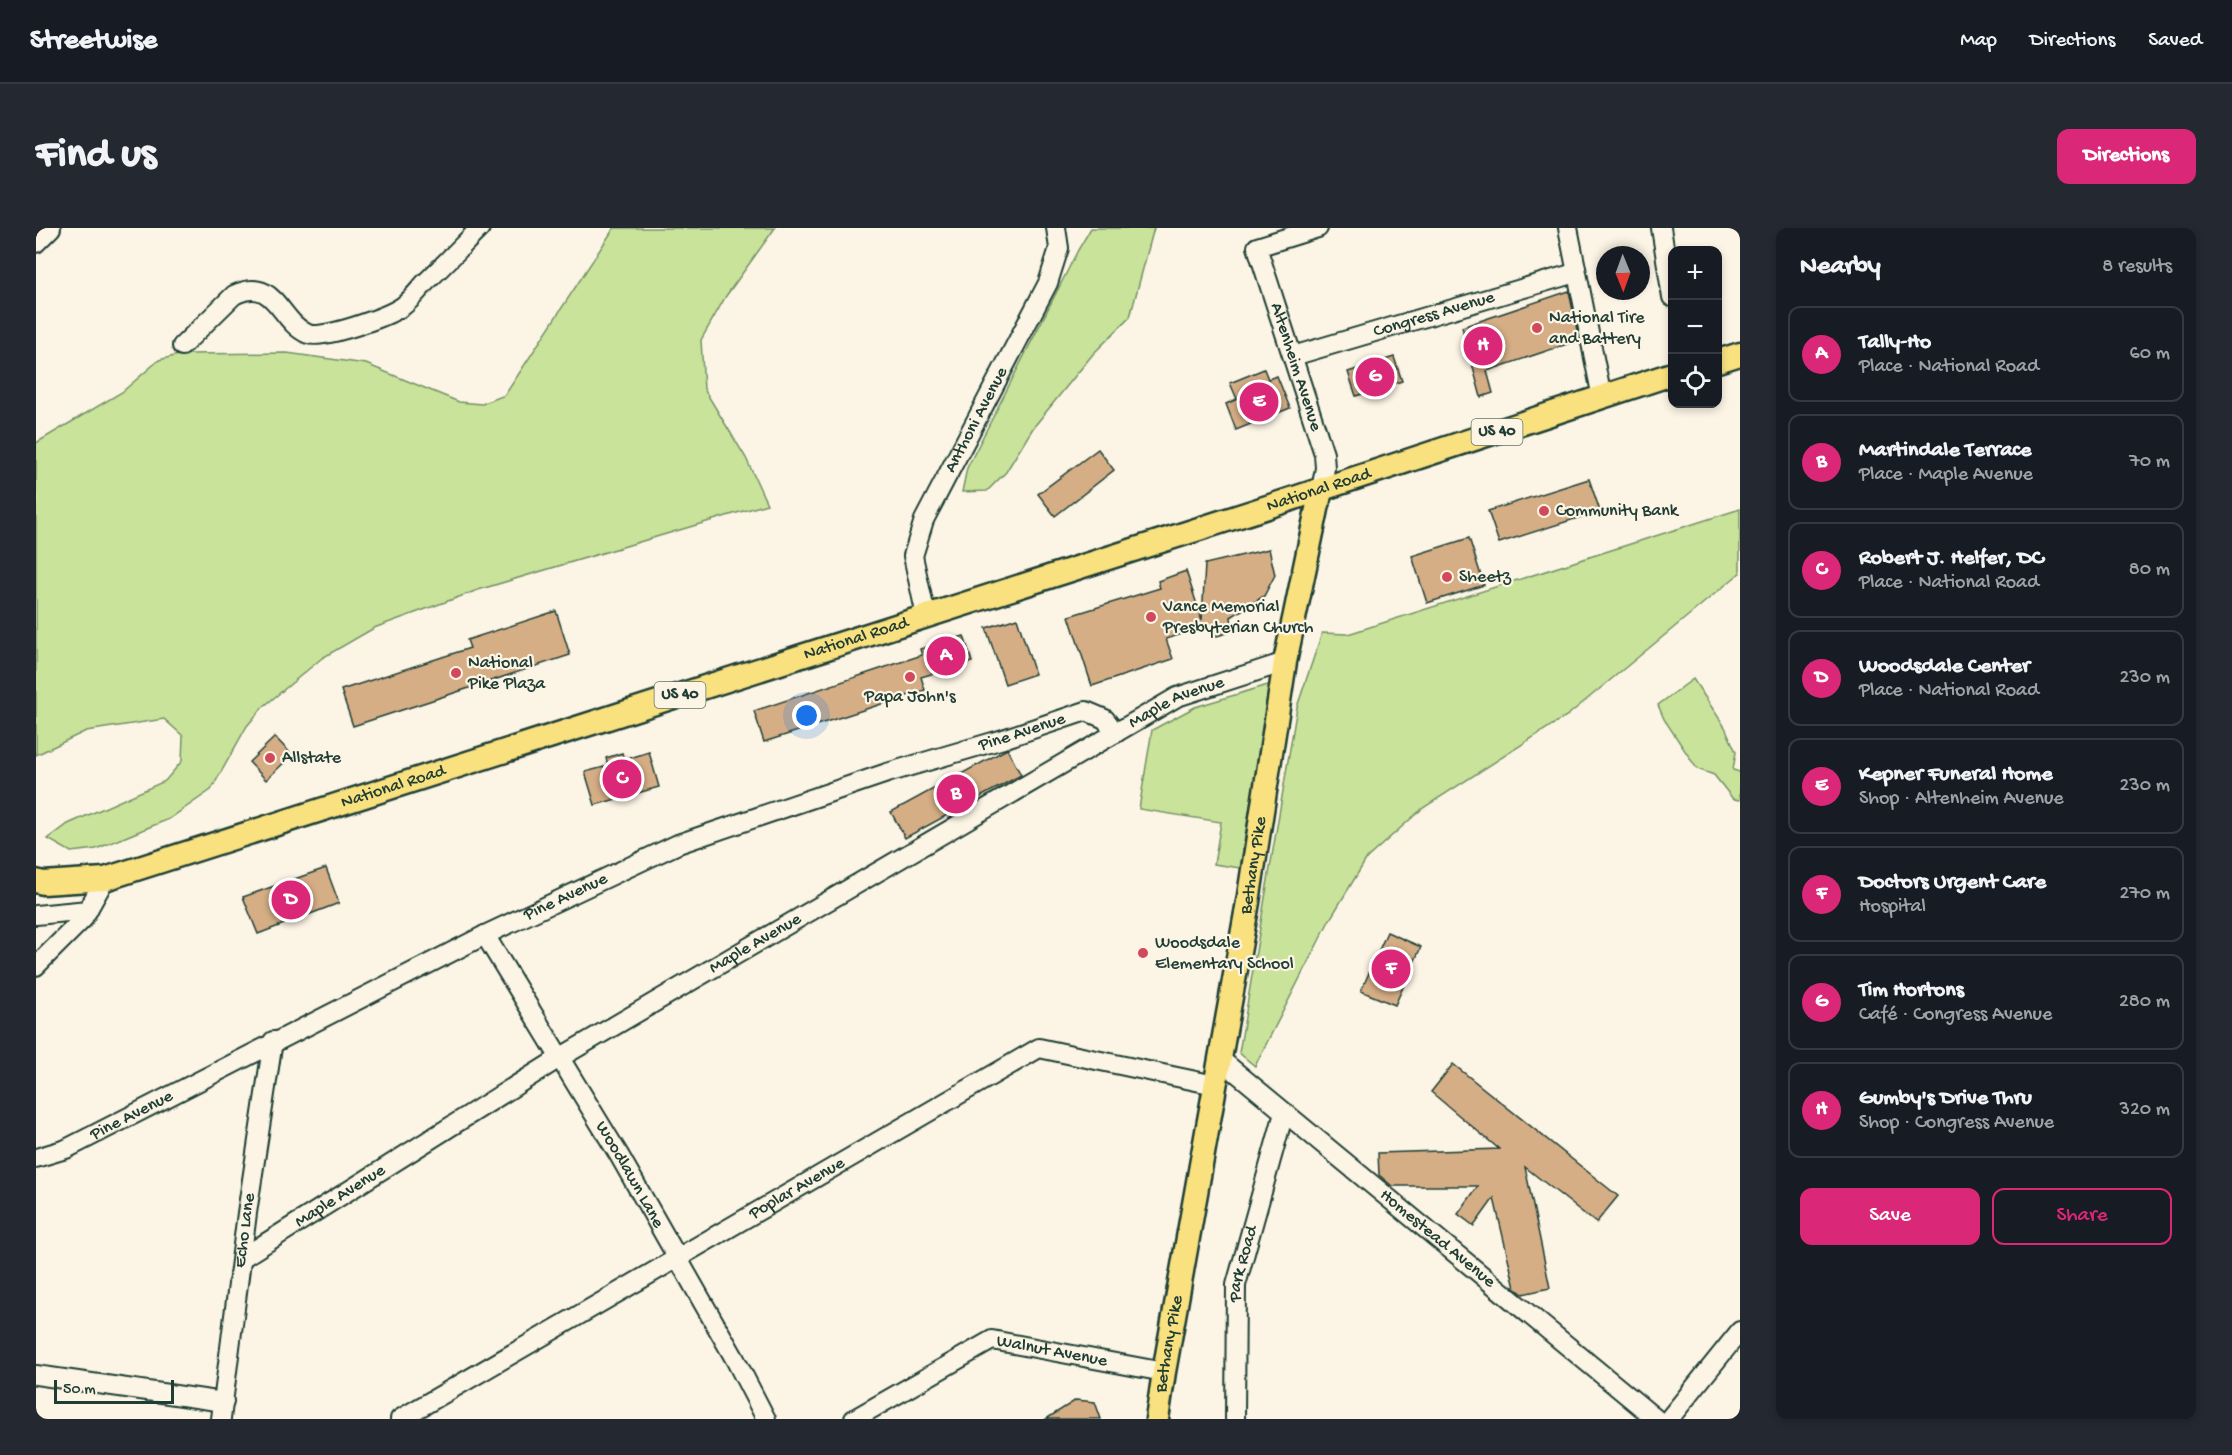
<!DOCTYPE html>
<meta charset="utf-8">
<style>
body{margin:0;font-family:"Gochi Hand",sans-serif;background:#242831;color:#f1f3f6}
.controls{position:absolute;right:18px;top:18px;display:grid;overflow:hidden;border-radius:12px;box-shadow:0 3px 9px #0003}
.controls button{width:54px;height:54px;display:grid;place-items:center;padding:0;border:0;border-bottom:2px solid #363941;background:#171b24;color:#f1f3f6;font:30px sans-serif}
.compass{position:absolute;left:1560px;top:18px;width:54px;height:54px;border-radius:50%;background:#171b24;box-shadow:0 3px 9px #0003;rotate:179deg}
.scale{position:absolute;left:18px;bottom:15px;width:120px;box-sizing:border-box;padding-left:6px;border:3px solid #1f3d34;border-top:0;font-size:16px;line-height:21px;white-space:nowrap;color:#1f3d34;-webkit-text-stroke:4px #fcf5e5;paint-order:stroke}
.you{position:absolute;left:771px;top:488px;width:21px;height:21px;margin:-15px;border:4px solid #fff;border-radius:50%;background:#1a73e8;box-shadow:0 0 0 9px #1a73e833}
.badge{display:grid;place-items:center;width:39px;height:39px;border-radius:50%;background:#db2777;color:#fff;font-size:20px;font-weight:700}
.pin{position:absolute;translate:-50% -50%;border:3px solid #fff;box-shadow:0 2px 6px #0006}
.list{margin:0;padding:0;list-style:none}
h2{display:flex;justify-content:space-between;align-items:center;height:78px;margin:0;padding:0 24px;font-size:26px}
h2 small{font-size:20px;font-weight:400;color:#9ea1a6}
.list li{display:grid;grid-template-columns:39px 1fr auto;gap:18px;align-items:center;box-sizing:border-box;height:96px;margin:0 12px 12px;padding:0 12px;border:2px solid #363941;border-radius:12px}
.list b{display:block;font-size:22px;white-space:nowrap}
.list p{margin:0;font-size:20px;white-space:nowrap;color:#9ea1a6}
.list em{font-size:20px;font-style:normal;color:#9ea1a6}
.actions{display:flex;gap:12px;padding:18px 24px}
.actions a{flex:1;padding:14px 0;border:2px solid #db2777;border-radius:12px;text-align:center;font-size:21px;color:#db2777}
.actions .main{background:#db2777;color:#fff}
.icon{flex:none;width:33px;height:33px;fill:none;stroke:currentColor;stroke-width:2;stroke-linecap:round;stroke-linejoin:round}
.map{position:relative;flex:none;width:1704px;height:1191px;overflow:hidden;border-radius:12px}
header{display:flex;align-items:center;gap:36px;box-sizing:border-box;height:84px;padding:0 30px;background:#171b24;border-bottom:2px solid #363941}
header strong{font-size:28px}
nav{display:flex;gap:33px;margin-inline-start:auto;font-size:21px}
.intro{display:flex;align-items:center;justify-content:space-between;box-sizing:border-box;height:144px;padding:0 36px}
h1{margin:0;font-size:42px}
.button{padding:15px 27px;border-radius:12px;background:#db2777;color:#fff;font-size:21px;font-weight:700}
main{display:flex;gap:36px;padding:0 36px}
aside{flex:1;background:#171b24;border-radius:12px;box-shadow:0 3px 9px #0003}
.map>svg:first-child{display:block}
</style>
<header>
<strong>Streetwise</strong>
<nav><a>Map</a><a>Directions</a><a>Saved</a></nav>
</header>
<div class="intro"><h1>Find us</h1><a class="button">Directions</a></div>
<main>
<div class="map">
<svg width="1704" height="1191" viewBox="0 0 1704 1191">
<rect width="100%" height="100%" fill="#fcf5e5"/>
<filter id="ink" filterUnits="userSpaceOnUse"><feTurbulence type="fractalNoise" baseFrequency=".0167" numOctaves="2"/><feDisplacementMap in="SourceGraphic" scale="12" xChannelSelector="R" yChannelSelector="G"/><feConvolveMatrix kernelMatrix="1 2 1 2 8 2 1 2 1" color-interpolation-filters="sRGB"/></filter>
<g filter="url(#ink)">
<!-- green -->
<g fill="#c9e39a" stroke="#749067" stroke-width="1.5">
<polygon points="578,0 739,0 690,68 665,112 668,161 710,230 731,276 442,362 338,400 286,430 227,479 211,498 175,562 133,591 60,621 35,624 12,611 32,596 129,553 146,533 147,508 128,491 50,503 0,527 0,215 86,164 123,132 146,126 251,125 330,136 423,174 446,176 469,167"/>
<polygon points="1055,0 1118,0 1094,89 1057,126 997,200 970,244 951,263 926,264 931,240 1042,22"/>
<polygon points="1704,281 1704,345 1532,487 1387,580 1331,630 1293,693 1219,838 1203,825 1261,479 1286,405 1312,406"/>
<polygon points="1657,451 1689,499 1700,524 1697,542 1704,544 1704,572 1697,571 1678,547 1661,541 1628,491 1622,477"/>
<polygon points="1235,456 1204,640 1178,636 1185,594 1103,581 1116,502 1159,479"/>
</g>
<!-- building -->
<g fill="#d5ae86" stroke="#1f3d34" stroke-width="1.5">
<polygon points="1533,63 1543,112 1451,143 1457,165 1445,169 1426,99"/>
<polygon points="1358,129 1366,153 1320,168 1312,144"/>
<polygon points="1228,141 1232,151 1241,148 1254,180 1200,202 1190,176 1201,171 1194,155"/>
<polygon points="1062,221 1078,242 1019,288 1002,266"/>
<polygon points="1553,251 1564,283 1463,315 1452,283"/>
<polygon points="1433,310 1448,357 1391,375 1376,328"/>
<polygon points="1233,321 1239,347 1228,368 1195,389 1196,398 1191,405 1181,408 1174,405 1171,398 1130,411 1137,431 1056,458 1033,388 1124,360 1122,353 1150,343 1166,392 1169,336"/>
<polygon points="520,383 534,427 317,498 305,462 434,420 431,412"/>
<polygon points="981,390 999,446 969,456 950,400"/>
<polygon points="928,408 936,434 885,449 889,462 728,514 718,483 886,427 884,421"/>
<polygon points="239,509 256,527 230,552 213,534"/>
<polygon points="971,521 985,547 869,610 855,584"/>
<polygon points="613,524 623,559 559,577 549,544 572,538 570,530 586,525 588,532"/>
<polygon points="290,640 303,675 222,706 207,669"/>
<polygon points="1351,704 1385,719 1359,777 1325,763"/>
<polygon points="1417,836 1582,968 1560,995 1489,939 1514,1060 1487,1066 1479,1060 1458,970 1438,998 1422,986 1442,958 1356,958 1343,947 1342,925 1463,921 1395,864"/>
<polygon points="1040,1172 1059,1174 1065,1191 1010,1191"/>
</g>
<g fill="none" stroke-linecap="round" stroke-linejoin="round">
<defs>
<g id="minor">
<path id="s1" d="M1282,0L1221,19L1288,226L1289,240L1285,262"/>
<polyline points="1532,0 1566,170"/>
<polyline points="1625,0 1636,69"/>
<polyline points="0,15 15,0"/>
<path d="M146,118L198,67C240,47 242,93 272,106C287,112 353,88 367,78C375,72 382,63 389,55C408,37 426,18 444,0"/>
<path id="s2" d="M1257,128L1539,45"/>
<path id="s3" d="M890,388L877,328L888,292L1012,55L1023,20L1020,0"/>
<polyline points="0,687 52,682"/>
<path id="s4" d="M449,707L583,927L699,1131L730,1191"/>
<polyline points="0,738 46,692 69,651"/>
<path id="s5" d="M1184,831L1620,1191"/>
<path id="s6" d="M0,930L30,921L449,707L642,616L851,545L967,511L1050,483L1069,491L1080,505"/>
<path id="s7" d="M206,1030L525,829L1141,469L1249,434"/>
<polyline points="0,1147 188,1174"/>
<path id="s8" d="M185,1191L211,985L237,813"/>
<path id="s9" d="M364,1191L1003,820L1179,857"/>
<path id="s10" d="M818,1191L956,1112L1128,1144"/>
<path id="s11" d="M1199,1191L1200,1057L1248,885"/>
<polyline points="1633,1191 1704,1103"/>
</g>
<g id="major">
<polyline points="1682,133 1704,126"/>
<path id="s12" d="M0,653L7,655L69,651L1219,283L1636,146"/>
<path id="s13" d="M1121,1191L1128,1144L1212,674L1249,434L1285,262"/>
</g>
</defs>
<!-- minor casing -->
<use href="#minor" stroke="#1f3d34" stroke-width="22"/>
<!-- major casing -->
<use href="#major" stroke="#1f3d34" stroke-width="27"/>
<!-- minor -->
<use href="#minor" stroke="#fcf5e5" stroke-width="18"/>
<!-- major -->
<use href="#major" stroke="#fae180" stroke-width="22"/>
</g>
</g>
<!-- markers -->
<g fill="#d1495b" stroke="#fcf5e5" stroke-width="2">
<circle cx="1501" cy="100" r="6"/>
<circle cx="1508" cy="283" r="6"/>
<circle cx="1411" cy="349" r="6"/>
<circle cx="1115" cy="389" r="6"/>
<circle cx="420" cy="445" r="6"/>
<circle cx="874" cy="449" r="6"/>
<circle cx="234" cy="530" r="6"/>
<circle cx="1107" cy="725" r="6"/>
</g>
<g text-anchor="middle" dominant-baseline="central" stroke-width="4.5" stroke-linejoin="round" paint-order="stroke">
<!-- shield labels -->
<g fill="#fcf5e5" stroke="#617469" stroke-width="1.5">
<rect x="1435.5" y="191" width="51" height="26" rx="4.5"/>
<rect x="618.5" y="454" width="51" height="26" rx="4.5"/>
</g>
<g font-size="16" font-weight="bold" fill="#1f3d34">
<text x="1461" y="204">US 40</text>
<text x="644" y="467">US 40</text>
</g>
<!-- street labels -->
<g font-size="18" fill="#1f3d34" stroke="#fcf5e5">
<text stroke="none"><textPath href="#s2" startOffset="147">Congress Avenue</textPath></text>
<text stroke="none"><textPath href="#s1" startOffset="190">Altenheim Avenue</textPath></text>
<text stroke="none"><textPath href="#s3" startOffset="212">Anthoni Avenue</textPath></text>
<text stroke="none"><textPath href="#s12" startOffset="1344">National Road</textPath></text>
<text stroke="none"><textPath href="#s12" startOffset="858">National Road</textPath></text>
<text stroke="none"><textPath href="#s7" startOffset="1088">Maple Avenue</textPath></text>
<text stroke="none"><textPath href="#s6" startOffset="1077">Pine Avenue</textPath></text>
<text stroke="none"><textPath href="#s12" startOffset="372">National Road</textPath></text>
<text stroke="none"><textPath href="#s13" startOffset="562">Bethany Pike</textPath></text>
<text stroke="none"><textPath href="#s6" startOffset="591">Pine Avenue</textPath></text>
<text stroke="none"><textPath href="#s7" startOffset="602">Maple Avenue</textPath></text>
<text stroke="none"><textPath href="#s6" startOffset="105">Pine Avenue</textPath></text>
<text stroke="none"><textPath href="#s4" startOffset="280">Woodlawn Lane</textPath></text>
<text stroke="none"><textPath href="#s9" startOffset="459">Poplar Avenue</textPath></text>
<text stroke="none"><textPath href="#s7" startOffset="116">Maple Avenue</textPath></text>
<text stroke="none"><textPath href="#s8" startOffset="190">Echo Lane</textPath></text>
<text stroke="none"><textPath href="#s5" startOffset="282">Homestead Avenue</textPath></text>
<text stroke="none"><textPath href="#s11" startOffset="156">Park Road</textPath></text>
<text stroke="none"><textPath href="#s13" startOffset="76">Bethany Pike</textPath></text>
<text stroke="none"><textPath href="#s10" startOffset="220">Walnut Avenue</textPath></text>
</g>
<!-- poi labels -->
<g font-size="18" fill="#1f3d34" stroke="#fcf5e5" text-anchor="start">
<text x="1513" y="90">National Tire<tspan x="1513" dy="21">and Battery</tspan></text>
<text x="1520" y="283">Community Bank</text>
<text x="1423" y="349">Sheetz</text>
<text x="1127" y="379">Vance Memorial<tspan x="1127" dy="21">Presbyterian Church</tspan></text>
<text x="432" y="435">National<tspan x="432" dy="21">Pike Plaza</tspan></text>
<text x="874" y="469" text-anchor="middle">Papa John's</text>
<text x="246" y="530">Allstate</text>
<text x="1119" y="715">Woodsdale<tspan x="1119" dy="21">Elementary School</tspan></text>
</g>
</g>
</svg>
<div class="controls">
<button>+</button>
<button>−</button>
<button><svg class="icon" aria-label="locate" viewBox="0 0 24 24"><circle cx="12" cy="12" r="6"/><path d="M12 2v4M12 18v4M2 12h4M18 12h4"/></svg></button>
</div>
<svg class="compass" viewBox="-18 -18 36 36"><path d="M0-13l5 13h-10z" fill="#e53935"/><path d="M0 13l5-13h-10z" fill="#9ea1a6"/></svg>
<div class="scale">50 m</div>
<div class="you"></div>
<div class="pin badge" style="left:910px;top:428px">A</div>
<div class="pin badge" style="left:920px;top:566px">B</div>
<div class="pin badge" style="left:586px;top:551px">C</div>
<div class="pin badge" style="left:255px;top:672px">D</div>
<div class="pin badge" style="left:1223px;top:174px">E</div>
<div class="pin badge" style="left:1355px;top:741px">F</div>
<div class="pin badge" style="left:1339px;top:149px">G</div>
<div class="pin badge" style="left:1447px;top:118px">H</div>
</div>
<aside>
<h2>Nearby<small>8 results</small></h2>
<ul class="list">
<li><span class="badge">A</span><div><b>Tally-Ho</b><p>Place · National Road</p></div><em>60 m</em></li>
<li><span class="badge">B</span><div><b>Martindale Terrace</b><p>Place · Maple Avenue</p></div><em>70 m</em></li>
<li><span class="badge">C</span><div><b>Robert J. Helfer, DC</b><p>Place · National Road</p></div><em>80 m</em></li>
<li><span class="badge">D</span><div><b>Woodsdale Center</b><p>Place · National Road</p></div><em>230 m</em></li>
<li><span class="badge">E</span><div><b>Kepner Funeral Home</b><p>Shop · Altenheim Avenue</p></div><em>230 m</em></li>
<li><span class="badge">F</span><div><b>Doctors Urgent Care</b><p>Hospital</p></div><em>270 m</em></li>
<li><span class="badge">G</span><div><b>Tim Hortons</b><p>Café · Congress Avenue</p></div><em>280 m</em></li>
<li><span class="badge">H</span><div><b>Gumby's Drive Thru</b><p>Shop · Congress Avenue</p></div><em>320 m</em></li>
</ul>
<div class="actions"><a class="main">Save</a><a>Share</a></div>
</aside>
</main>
